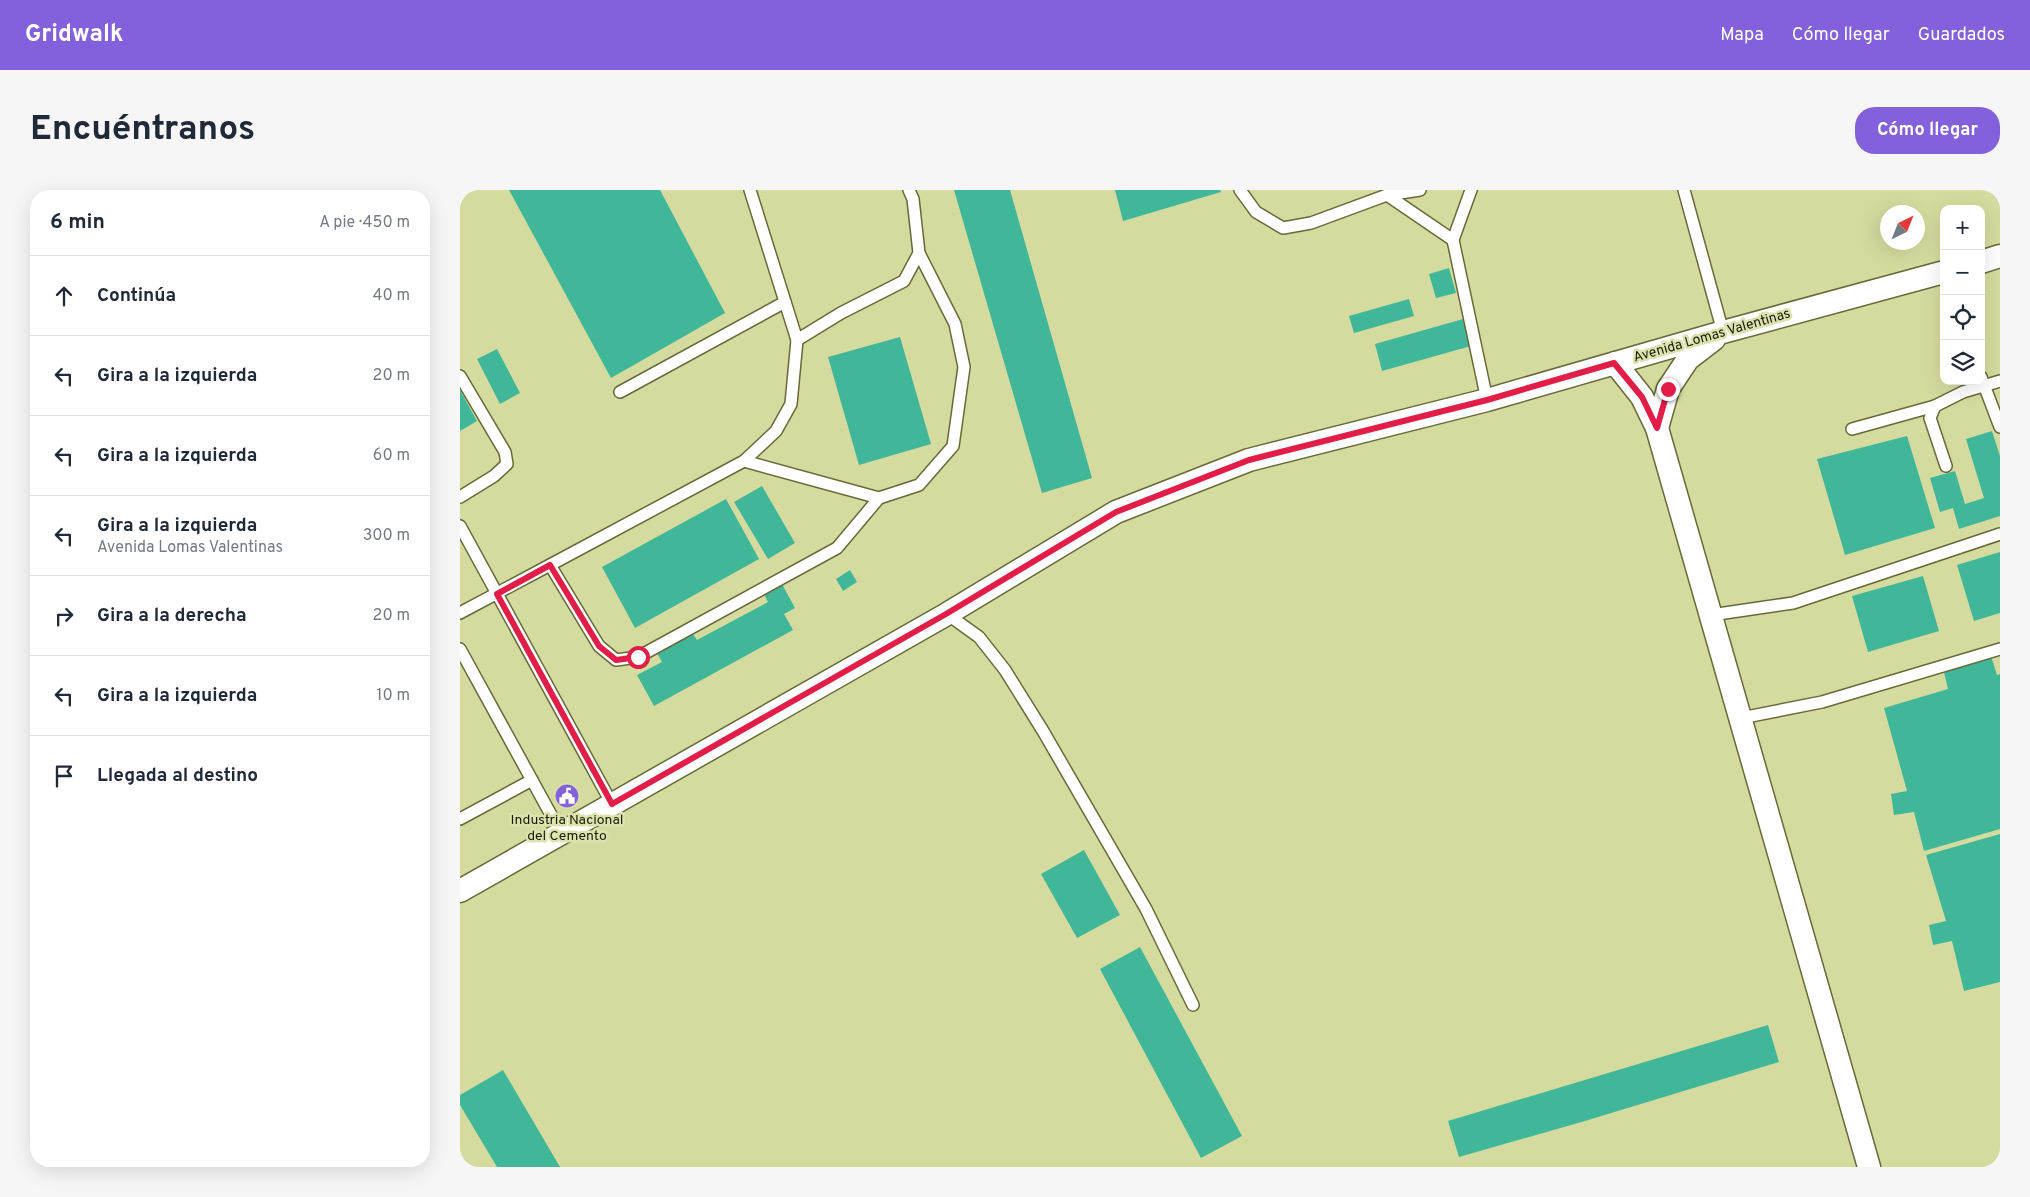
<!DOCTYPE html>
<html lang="es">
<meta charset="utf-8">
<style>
body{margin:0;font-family:Overpass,sans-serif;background:#f6f6f7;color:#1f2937}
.controls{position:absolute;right:15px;top:15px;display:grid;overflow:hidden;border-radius:10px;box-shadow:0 5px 20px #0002}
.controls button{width:45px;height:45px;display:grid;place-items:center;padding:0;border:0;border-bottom:1px solid #e0e1e3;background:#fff;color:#1f2937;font:25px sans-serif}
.compass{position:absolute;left:1420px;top:15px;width:45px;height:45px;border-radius:50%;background:#fff;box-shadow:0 5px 20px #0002;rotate:43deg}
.stop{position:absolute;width:15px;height:15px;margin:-11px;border:4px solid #e11d48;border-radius:50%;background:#fff}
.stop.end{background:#e11d48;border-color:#fff;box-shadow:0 1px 5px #0008}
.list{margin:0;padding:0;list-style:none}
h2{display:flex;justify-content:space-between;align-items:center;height:65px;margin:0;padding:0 20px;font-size:21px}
h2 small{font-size:16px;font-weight:400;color:#747a83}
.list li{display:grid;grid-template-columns:32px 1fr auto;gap:15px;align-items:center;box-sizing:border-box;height:80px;padding:0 20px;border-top:1px solid #e0e1e3}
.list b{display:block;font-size:19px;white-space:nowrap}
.list p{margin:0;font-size:16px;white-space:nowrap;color:#747a83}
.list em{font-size:16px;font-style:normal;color:#747a83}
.icon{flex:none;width:28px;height:28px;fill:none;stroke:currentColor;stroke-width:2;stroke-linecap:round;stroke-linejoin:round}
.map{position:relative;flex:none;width:1540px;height:977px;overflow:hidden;border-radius:20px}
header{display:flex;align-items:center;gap:30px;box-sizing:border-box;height:70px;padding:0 25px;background:#8361dc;color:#fff}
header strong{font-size:24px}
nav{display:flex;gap:28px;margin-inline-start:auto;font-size:18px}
.intro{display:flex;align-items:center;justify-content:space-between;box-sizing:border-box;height:120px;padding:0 30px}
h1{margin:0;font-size:35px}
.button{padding:12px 22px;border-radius:20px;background:#8361dc;color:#fff;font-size:18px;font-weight:700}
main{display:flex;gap:30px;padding:0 30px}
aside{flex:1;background:#fff;border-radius:20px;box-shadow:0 5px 20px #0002}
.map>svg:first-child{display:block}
</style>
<header>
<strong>Gridwalk</strong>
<nav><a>Mapa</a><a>Cómo llegar</a><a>Guardados</a></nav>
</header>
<div class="intro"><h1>Encuéntranos</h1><a class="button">Cómo llegar</a></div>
<main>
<aside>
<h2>6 min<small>A pie · 450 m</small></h2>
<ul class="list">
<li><svg class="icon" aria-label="ahead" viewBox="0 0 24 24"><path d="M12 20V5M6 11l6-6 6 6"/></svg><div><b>Continúa</b></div><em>40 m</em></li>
<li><svg class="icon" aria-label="left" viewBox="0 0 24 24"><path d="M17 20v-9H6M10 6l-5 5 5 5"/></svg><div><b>Gira a la izquierda</b></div><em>20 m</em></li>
<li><svg class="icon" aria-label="left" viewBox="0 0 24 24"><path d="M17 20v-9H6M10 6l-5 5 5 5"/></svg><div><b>Gira a la izquierda</b></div><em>60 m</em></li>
<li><svg class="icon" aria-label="left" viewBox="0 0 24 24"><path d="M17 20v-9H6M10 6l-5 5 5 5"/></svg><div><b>Gira a la izquierda</b><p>Avenida Lomas Valentinas</p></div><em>300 m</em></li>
<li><svg class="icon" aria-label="right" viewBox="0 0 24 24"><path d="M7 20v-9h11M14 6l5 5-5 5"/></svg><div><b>Gira a la derecha</b></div><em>20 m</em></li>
<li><svg class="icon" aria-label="left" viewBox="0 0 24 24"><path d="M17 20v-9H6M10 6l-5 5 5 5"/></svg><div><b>Gira a la izquierda</b></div><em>10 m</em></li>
<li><svg class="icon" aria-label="arrive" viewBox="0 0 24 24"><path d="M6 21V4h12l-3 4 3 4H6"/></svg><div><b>Llegada al destino</b></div></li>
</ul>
</aside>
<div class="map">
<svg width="1540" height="977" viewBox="0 0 1540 977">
<rect width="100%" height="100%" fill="#dde2ad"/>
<!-- built -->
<path fill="#d5db9e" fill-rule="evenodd" d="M0,0H1540V977H0ZM1484,19H1521V191H1484ZM1428,22H1458V52H1428Z"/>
<!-- building -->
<g fill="#41b799">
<polygon points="49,0 200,0 265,123 151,188"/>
<polygon points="494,0 550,0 632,288 582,303"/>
<polygon points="655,0 760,0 761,2 663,31"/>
<polygon points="989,78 996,103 976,108 969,84"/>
<polygon points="949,109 954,126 894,143 889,126"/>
<polygon points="1003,129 1011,156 922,181 915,154"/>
<polygon points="440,147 471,254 399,275 368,167"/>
<polygon points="37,159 60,203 40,214 17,169"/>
<polygon points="0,200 17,231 0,241"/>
<polygon points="1532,241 1540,266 1540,326 1499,339 1493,318 1480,322 1470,288 1495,281 1505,314 1524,308 1506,249"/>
<polygon points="1447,246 1475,338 1385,365 1357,269"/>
<polygon points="302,296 335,353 308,369 274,312"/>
<polygon points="266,309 299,369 175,438 142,377"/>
<polygon points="1540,362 1540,423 1514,431 1497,375"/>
<polygon points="390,380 397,392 383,401 376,389"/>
<polygon points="1463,386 1479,441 1408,462 1392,406"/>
<polygon points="322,394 335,418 324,424 333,440 194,516 177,485 202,472 197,463 233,444 237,450 308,412 304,404"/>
<polygon points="1531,466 1537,485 1540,484 1540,639 1464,661 1454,622 1434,625 1431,604 1447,601 1424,518 1488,499 1483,478"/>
<polygon points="1540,644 1540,792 1504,801 1492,751 1473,755 1469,735 1486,731 1466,665"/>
<polygon points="624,660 660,725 617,748 581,684"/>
<polygon points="680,757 782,946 741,968 640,779"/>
<polygon points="1308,835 1319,872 1125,931 999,967 988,931"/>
<polygon points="43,880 100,977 37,977 0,915 0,905"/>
</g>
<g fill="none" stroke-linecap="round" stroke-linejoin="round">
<defs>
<g id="lane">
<polyline points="780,0 796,22 823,38 851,33 927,5 993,50 1027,210"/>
<polyline points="1224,0 1263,142"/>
<polyline points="927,5 960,0"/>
<polyline points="993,50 1011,0"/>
<polyline points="337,150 381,123 444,91 459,63 453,9 449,0"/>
<polyline points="0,186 45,262 47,274 34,286 0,307"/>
<polyline points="1521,187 1540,237"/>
<polyline points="160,202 325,112"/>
<polyline points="1392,239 1475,216"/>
<polyline points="284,271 419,308 459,295 493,256 504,177 495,134 459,63"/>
<polyline points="1486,276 1470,228 1475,216 1503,202 1540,191"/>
<polyline points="0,336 152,614"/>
<polyline points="90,375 284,271 316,241 331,214 337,150 290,0"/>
<polyline points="0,423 90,375 139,456 156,470 178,467 377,358 419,308"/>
<polyline points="487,424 519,447 545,480 583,541 686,719 733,815"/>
<polyline points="1251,425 1333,413 1540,344"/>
<polyline points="0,459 101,643"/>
<polyline points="1281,528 1362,512 1540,459"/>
<polyline points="0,629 72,590"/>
</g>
<g id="street">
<polyline points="1521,72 1540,66"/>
<polyline points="1155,173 1182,207 1197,238 1409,977"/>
<polyline points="1197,238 1208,199 1228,169 1254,149"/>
<polyline points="0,701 487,424 656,322 789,270 1027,210 1263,142 1484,82"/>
</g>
</defs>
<!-- lane casing -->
<use href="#lane" stroke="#666a39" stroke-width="14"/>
<!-- street casing -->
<use href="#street" stroke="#666a39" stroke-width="25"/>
<!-- lane -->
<use href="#lane" stroke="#fff" stroke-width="11"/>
<!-- street -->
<use href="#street" stroke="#fff" stroke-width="22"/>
</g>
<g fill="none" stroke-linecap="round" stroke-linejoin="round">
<!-- route -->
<polyline stroke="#e11d48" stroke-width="6" points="178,467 156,470 139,456 90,375 37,404 152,614 486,424 656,322 789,270 1027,210 1154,173 1182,207 1197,238 1208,199"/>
</g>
<!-- icons -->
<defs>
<symbol id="civic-disc" viewBox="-11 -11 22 22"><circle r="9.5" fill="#8361dc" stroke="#dde2ad"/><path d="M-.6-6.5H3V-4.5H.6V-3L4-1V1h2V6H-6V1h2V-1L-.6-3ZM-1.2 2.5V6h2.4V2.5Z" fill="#fff"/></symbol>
</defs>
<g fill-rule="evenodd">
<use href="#civic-disc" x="93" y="592" width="28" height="28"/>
</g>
<g text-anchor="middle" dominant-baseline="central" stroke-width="5" stroke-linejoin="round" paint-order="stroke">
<!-- street labels -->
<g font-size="14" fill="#1a1c08" stroke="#dde2ad">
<text transform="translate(1252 146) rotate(-16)">Avenida Lomas Valentinas</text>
</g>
<!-- poi labels -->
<g font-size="14" fill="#1a1c08" stroke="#dde2ad">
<text x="107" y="630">Industria Nacional<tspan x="107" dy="16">del Cemento</tspan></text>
</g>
</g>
</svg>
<div class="controls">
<button>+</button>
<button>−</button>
<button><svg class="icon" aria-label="locate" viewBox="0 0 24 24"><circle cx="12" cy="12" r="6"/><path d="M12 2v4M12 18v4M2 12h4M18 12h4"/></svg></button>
<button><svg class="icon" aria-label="layers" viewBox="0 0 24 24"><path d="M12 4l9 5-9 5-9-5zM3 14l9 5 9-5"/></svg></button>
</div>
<svg class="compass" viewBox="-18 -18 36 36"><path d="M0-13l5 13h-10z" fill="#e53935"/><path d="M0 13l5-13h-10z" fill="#747a83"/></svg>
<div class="stop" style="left:178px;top:467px"></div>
<div class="stop end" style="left:1208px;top:199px"></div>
</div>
</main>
